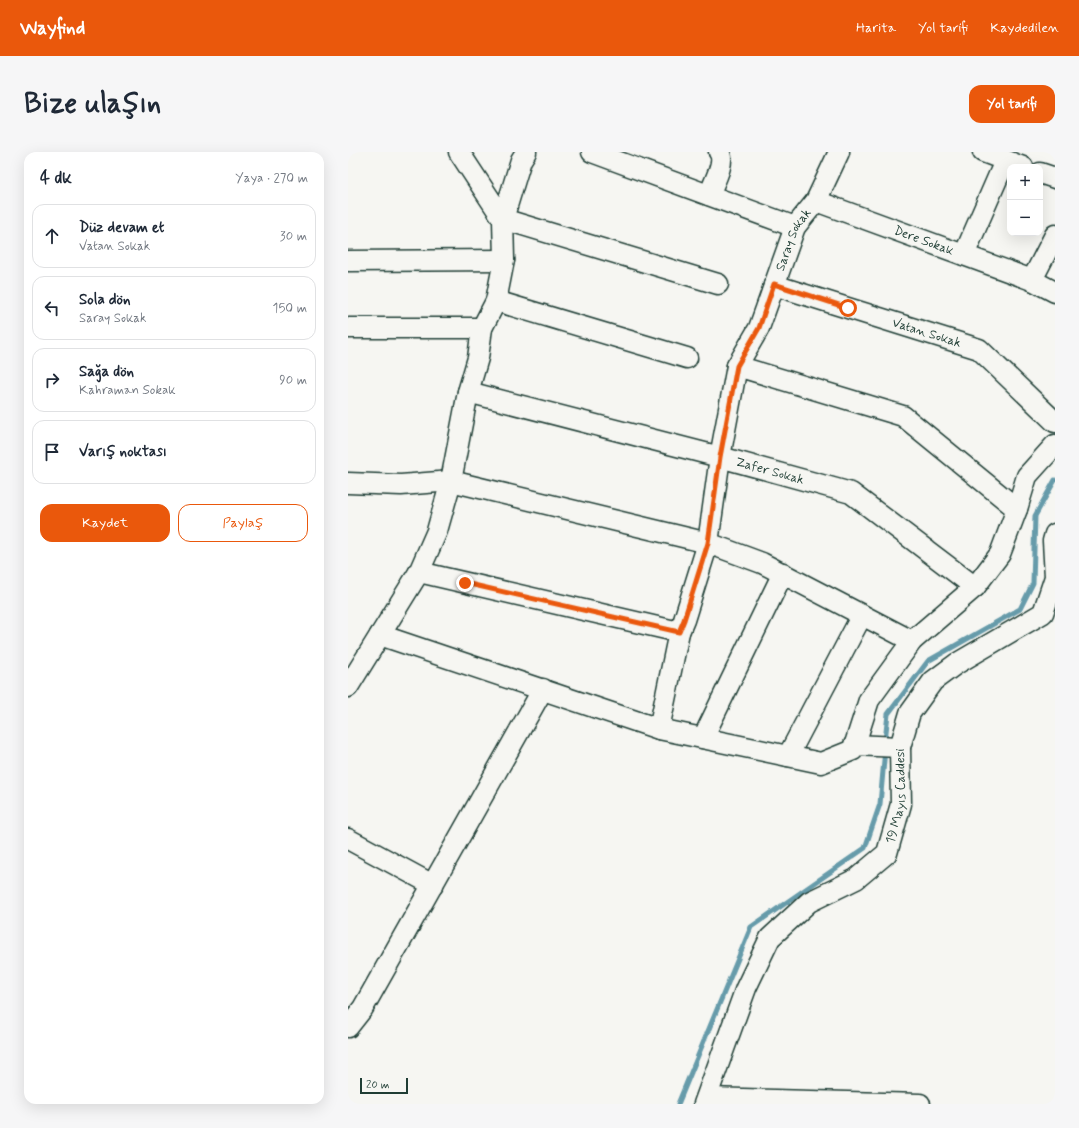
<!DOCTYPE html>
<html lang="tr">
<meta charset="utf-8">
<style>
body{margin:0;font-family:Mynerve,sans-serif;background:#f6f6f7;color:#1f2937}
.controls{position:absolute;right:12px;top:12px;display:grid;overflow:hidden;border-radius:8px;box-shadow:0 4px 16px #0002}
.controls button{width:36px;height:36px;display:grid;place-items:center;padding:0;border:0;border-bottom:1px solid #e0e1e3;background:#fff;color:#1f2937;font:20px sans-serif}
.scale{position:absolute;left:12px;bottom:10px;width:48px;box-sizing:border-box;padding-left:4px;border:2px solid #1f3d34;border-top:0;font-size:11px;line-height:14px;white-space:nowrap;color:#1f3d34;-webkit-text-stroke:3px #f6f6f2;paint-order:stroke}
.stop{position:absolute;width:12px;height:12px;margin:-9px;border:3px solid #ea580c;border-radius:50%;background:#fff}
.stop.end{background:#ea580c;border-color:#fff;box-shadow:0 1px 4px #0008}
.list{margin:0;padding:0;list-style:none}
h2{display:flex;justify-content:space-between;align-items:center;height:52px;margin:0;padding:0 16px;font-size:17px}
h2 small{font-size:13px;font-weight:400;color:#747a83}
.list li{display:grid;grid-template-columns:26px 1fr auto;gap:12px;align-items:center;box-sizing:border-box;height:64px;margin:0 8px 8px;padding:0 8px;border:1px solid #e0e1e3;border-radius:12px}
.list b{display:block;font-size:15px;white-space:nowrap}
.list p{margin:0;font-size:13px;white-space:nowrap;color:#747a83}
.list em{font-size:13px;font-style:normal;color:#747a83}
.actions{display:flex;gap:8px;padding:12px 16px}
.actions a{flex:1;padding:9px 0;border:1px solid #ea580c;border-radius:12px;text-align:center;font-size:14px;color:#ea580c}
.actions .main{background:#ea580c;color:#fff}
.icon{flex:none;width:22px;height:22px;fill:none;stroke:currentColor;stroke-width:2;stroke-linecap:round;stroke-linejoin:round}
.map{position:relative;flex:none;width:707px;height:952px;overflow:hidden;border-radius:12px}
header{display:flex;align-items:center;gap:24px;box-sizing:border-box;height:56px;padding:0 20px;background:#ea580c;color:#fff}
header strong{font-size:19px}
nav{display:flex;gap:22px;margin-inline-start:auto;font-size:14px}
.intro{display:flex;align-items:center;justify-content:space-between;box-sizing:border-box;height:96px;padding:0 24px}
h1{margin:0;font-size:28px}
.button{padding:10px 18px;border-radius:12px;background:#ea580c;color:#fff;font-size:14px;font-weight:700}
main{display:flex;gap:24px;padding:0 24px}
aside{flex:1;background:#fff;border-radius:12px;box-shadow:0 4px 16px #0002}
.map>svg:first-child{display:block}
</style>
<header>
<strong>Wayfind</strong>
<nav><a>Harita</a><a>Yol tarifi</a><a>Kaydedilen</a></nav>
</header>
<div class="intro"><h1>Bize ulaşın</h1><a class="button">Yol tarifi</a></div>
<main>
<aside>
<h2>4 dk<small>Yaya · 270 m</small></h2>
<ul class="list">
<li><svg class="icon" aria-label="ahead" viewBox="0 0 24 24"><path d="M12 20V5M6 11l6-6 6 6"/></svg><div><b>Düz devam et</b><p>Vatan Sokak</p></div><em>30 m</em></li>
<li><svg class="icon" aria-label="left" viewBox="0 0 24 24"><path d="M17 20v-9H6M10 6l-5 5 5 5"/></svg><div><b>Sola dön</b><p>Saray Sokak</p></div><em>150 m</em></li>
<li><svg class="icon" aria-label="right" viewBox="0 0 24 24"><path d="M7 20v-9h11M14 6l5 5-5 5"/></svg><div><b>Sağa dön</b><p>Kahraman Sokak</p></div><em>90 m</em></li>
<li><svg class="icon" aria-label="arrive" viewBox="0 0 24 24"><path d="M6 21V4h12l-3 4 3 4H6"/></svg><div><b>Varış noktası</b></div></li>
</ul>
<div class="actions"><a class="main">Kaydet</a><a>Paylaş</a></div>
</aside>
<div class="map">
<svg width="707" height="952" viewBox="0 0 707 952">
<rect width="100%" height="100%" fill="#f6f6f2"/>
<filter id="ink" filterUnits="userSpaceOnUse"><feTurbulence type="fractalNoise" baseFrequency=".025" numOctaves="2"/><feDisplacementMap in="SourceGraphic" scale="8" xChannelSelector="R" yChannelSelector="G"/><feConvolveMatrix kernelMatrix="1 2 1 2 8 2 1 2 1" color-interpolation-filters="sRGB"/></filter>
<g filter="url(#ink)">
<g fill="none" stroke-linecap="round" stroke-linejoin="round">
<!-- stream -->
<g stroke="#669baa" stroke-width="5">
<polyline points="537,589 540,562 580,509 672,457 685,431 687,364 707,328"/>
<polyline points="330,952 403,775 517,696 532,652 537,597"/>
</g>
<defs>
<g id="minor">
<polyline points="111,0 155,67 370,132"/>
<polyline points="244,0 447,75"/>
<polyline points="635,0 675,15"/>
<polyline points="692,21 707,26"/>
<path d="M361,43C365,32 378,10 371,0"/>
<path id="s1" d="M468,49L684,128"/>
<polyline points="707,83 684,128 707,140"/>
<polyline points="616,103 657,9"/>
<polyline points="0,109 156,108"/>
<path id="s2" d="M426,133L631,197L707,270"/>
<polyline points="148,149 339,206"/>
<polyline points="0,176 134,176"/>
<polyline points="389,214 555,264 669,357"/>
<path id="s3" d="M120,240L372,305L503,341L627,435"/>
<polyline points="0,331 53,333 103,329 360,391 414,411 564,489"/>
<polyline points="71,420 331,480"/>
<polyline points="32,483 311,577 473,611 505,598 521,548 564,489 627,435 652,402 669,357 679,324 707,293"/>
<polyline points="0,535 71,420 89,379 103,329 120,240 130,206 134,176 148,149 156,108 155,67 173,8 178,0"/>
<path id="s4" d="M311,577L331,480L336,468L360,391L372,305L389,214L411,176L447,75L468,49L491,0"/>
<polyline points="355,586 435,421"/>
<polyline points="506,593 552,595"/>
<polyline points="440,604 514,463"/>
<polyline points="0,687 85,733"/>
<polyline points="0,875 15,856 195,537"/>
<polyline points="360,946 572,952"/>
<path id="s5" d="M356,952L398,836L422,786L461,750L508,727L539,701L553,652L552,595L562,561L585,529L608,512L695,461L707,425L705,389L707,382"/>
</g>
</defs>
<!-- minor casing -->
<use href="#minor" stroke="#1f3d34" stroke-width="23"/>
<!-- minor -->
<use href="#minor" stroke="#f6f6f2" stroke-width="20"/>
</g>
</g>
<g fill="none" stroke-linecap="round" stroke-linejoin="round" filter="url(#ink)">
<!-- route -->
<polyline stroke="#ea580c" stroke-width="5" points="117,431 331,480 336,468 360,391 372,305 389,214 411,176 426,132 500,156"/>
</g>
<g text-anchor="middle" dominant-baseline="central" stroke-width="3.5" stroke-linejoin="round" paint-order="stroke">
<!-- street labels -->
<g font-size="13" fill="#1f3d34" stroke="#f6f6f2">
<text stroke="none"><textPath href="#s4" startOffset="511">Saray Sokak</textPath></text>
<text stroke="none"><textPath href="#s1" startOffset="115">Dere Sokak</textPath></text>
<text stroke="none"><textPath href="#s2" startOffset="160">Vatan Sokak</textPath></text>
<text stroke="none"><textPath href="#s3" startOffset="312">Zafer Sokak</textPath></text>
<text stroke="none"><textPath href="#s5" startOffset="383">19 Mayıs Caddesi</textPath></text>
</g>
</g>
</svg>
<div class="controls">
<button>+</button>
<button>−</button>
</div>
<div class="scale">20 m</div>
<div class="stop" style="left:500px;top:156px"></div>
<div class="stop end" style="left:117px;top:431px"></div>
</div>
</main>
